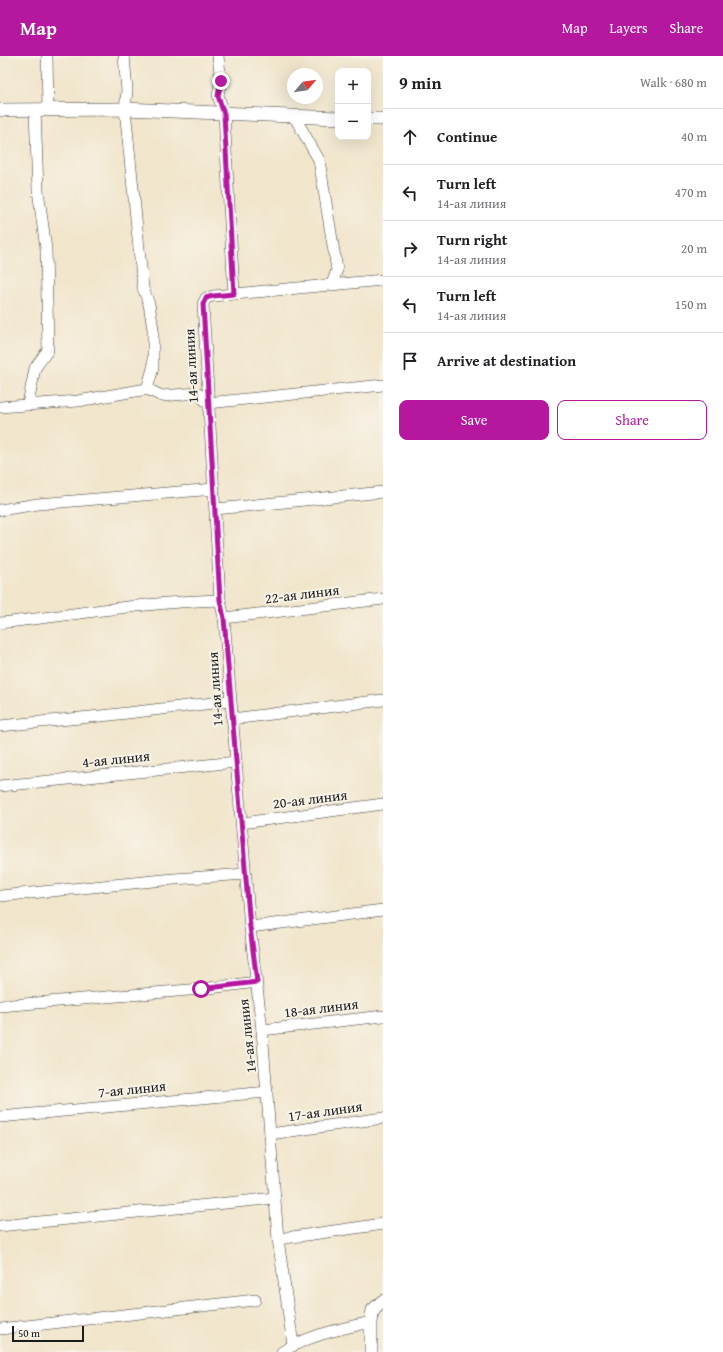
<!DOCTYPE html>
<meta charset="utf-8">
<style>
body{margin:0;font-family:"Gentium Book Plus",serif;background:#f6f6f6;color:#202124}
.controls{position:absolute;right:12px;top:12px;display:grid;overflow:hidden;border-radius:8px;box-shadow:0 4px 16px #0002}
.controls button{width:36px;height:36px;display:grid;place-items:center;padding:0;border:0;border-bottom:1px solid #e0e0e0;background:#fff;color:#202124;font:20px sans-serif}
.compass{position:absolute;left:287px;top:12px;width:36px;height:36px;border-radius:50%;background:#fff;box-shadow:0 4px 16px #0002;rotate:61deg}
.scale{position:absolute;left:12px;bottom:10px;width:72px;box-sizing:border-box;padding-left:4px;border:2px solid #1c1c1c;border-top:0;font-size:11px;line-height:14px;white-space:nowrap;color:#1c1c1c;-webkit-text-stroke:3px #f7f3e8;paint-order:stroke}
.stop{position:absolute;width:12px;height:12px;margin:-9px;border:3px solid #b5179e;border-radius:50%;background:#fff}
.stop.end{background:#b5179e;border-color:#fff;box-shadow:0 1px 4px #0008}
.list{margin:0;padding:0;list-style:none}
h2{display:flex;justify-content:space-between;align-items:center;height:52px;margin:0;padding:0 16px;font-size:17px}
h2 small{font-size:13px;font-weight:400;color:#757577}
.list li{display:grid;grid-template-columns:26px 1fr auto;gap:12px;align-items:center;box-sizing:border-box;height:56px;padding:0 16px;border-top:1px solid #e0e0e0}
.list b{display:block;font-size:15px;white-space:nowrap}
.list p{margin:0;font-size:13px;white-space:nowrap;color:#757577}
.list em{font-size:13px;font-style:normal;color:#757577}
.actions{display:flex;gap:8px;padding:12px 16px}
.actions a{flex:1;padding:9px 0;border:1px solid #b5179e;border-radius:8px;text-align:center;font-size:14px;color:#b5179e}
.actions .main{background:#b5179e;color:#fff}
.icon{flex:none;width:22px;height:22px;fill:none;stroke:currentColor;stroke-width:2;stroke-linecap:round;stroke-linejoin:round}
.map{position:relative;flex:none;width:383px;height:1296px;overflow:hidden}
header{display:flex;align-items:center;gap:24px;box-sizing:border-box;height:56px;padding:0 20px;background:#b5179e;color:#fff}
header strong{font-size:19px}
nav{display:flex;gap:22px;margin-inline-start:auto;font-size:14px}
main{display:flex}
aside{flex:1;background:#fff}
.map>svg:first-child{display:block}
</style>
<header>
<strong>Map</strong>
<nav><a>Map</a><a>Layers</a><a>Share</a></nav>
</header>
<main>
<div class="map">
<svg width="383" height="1296" viewBox="0 0 383 1296">
<rect width="100%" height="100%" fill="#f7f3e8"/>
<filter id="ink" filterUnits="userSpaceOnUse"><feTurbulence type="fractalNoise" baseFrequency=".025" numOctaves="2"/><feDisplacementMap in="SourceGraphic" scale="8" xChannelSelector="R" yChannelSelector="G"/><feConvolveMatrix kernelMatrix="1 2 1 2 8 2 1 2 1" color-interpolation-filters="sRGB"/></filter>
<filter id="wash" filterUnits="userSpaceOnUse"><feTurbulence type="fractalNoise" baseFrequency=".012" numOctaves="4" result="noise"/><feDisplacementMap in="SourceGraphic" scale="16" xChannelSelector="R" yChannelSelector="G"/><feGaussianBlur stdDeviation="0.9" result="paint"/><feColorMatrix in="noise" values="0 0 0 0 0 0 0 0 0 0 0 0 0 0 0 0 0 1.4 0 .05"/><feComposite in="paint" operator="in"/></filter>
<g filter="url(#wash)">
<rect width="100%" height="100%" fill="#f1e5cb"/>
</g>
<g filter="url(#ink)">
<g fill="none" stroke-linecap="round" stroke-linejoin="round">
<defs>
<g id="minor">
<polyline points="47,0 48,54"/>
<polyline points="124,0 127,35 125,53 143,232 149,248 153,273 153,312 147,333"/>
<polyline points="218,0 221,25 218,39 224,58 234,238"/>
<polyline points="294,60 319,104 337,214 332,228"/>
<polyline points="28,348 35,312 48,294 46,193 38,134 35,54"/>
<polyline points="0,351 78,345 147,333 162,340 197,337 208,347 383,329"/>
<polyline points="216,453 383,436"/>
<polyline points="0,454 38,448 214,433"/>
<polyline points="224,562 383,543"/>
<path d="M0,567C73,559 146,546 220,544"/>
<polyline points="232,663 383,644"/>
<polyline points="0,670 110,659 230,645"/>
<polyline points="0,730 236,706"/>
<polyline points="242,767 383,748"/>
<polyline points="0,840 174,823 246,818"/>
<polyline points="250,871 383,854"/>
<polyline points="0,950 201,933 257,926"/>
<polyline points="262,974 383,960"/>
<polyline points="0,1061 267,1036"/>
<polyline points="270,1078 383,1062"/>
<polyline points="0,1170 275,1142"/>
<polyline points="278,1183 383,1168"/>
<polyline points="0,1273 255,1244"/>
<polyline points="293,1289 278,1183 262,974 250,871 224,562 220,544 203,248 206,242 213,240 383,224"/>
<path d="M282,1296C309,1279 340,1273 371,1266"/>
</g>
<g id="tertiary">
<polyline points="0,54 125,53 338,62"/>
<polyline points="368,63 383,63"/>
<polyline points="371,1296 371,1266 373,1254 383,1245"/>
</g>
</defs>
<!-- minor casing -->
<use href="#minor" stroke="#3c3a36" stroke-width="12"/>
<!-- tertiary casing -->
<use href="#tertiary" stroke="#3c3a36" stroke-width="14"/>
<!-- minor -->
<use href="#minor" stroke="#fff" stroke-width="11"/>
<!-- tertiary -->
<use href="#tertiary" stroke="#fff" stroke-width="13"/>
</g>
</g>
<g fill="none" stroke-linecap="round" stroke-linejoin="round" filter="url(#ink)">
<!-- route -->
<polyline stroke="#b5179e" stroke-width="5" points="201,933 257,926 250,871 224,562 220,544 203,248 206,242 213,240 234,238 224,58 218,40 221,25"/>
</g>
<g text-anchor="middle" dominant-baseline="central" stroke-width="4" stroke-linejoin="round" paint-order="stroke">
<!-- street labels -->
<g font-size="14" fill="#1c1c1c" stroke="#f7f3e8">
<text transform="translate(191 310) rotate(-93)">14-ая линия</text>
<text transform="translate(302 538) rotate(-7)">22-ая линия</text>
<text transform="translate(215 633) rotate(-94)">14-ая линия</text>
<text transform="translate(116 703) rotate(-6)">4-ая линия</text>
<text transform="translate(310 743) rotate(-7)">20-ая линия</text>
<text transform="translate(321 952) rotate(-7)">18-ая линия</text>
<text transform="translate(247 980) rotate(-96)">14-ая линия</text>
<text transform="translate(132 1033) rotate(-6)">7-ая линия</text>
<text transform="translate(325 1055) rotate(-8)">17-ая линия</text>
</g>
</g>
</svg>
<div class="controls">
<button>+</button>
<button>−</button>
</div>
<svg class="compass" viewBox="-18 -18 36 36"><path d="M0-13l5 13h-10z" fill="#e53935"/><path d="M0 13l5-13h-10z" fill="#757577"/></svg>
<div class="scale">50 m</div>
<div class="stop" style="left:201px;top:933px"></div>
<div class="stop end" style="left:221px;top:25px"></div>
</div>
<aside>
<h2>9 min<small>Walk · 680 m</small></h2>
<ul class="list">
<li><svg class="icon" aria-label="ahead" viewBox="0 0 24 24"><path d="M12 20V5M6 11l6-6 6 6"/></svg><div><b>Continue</b></div><em>40 m</em></li>
<li><svg class="icon" aria-label="left" viewBox="0 0 24 24"><path d="M17 20v-9H6M10 6l-5 5 5 5"/></svg><div><b>Turn left</b><p>14-ая линия</p></div><em>470 m</em></li>
<li><svg class="icon" aria-label="right" viewBox="0 0 24 24"><path d="M7 20v-9h11M14 6l5 5-5 5"/></svg><div><b>Turn right</b><p>14-ая линия</p></div><em>20 m</em></li>
<li><svg class="icon" aria-label="left" viewBox="0 0 24 24"><path d="M17 20v-9H6M10 6l-5 5 5 5"/></svg><div><b>Turn left</b><p>14-ая линия</p></div><em>150 m</em></li>
<li><svg class="icon" aria-label="arrive" viewBox="0 0 24 24"><path d="M6 21V4h12l-3 4 3 4H6"/></svg><div><b>Arrive at destination</b></div></li>
</ul>
<div class="actions"><a class="main">Save</a><a>Share</a></div>
</aside>
</main>
